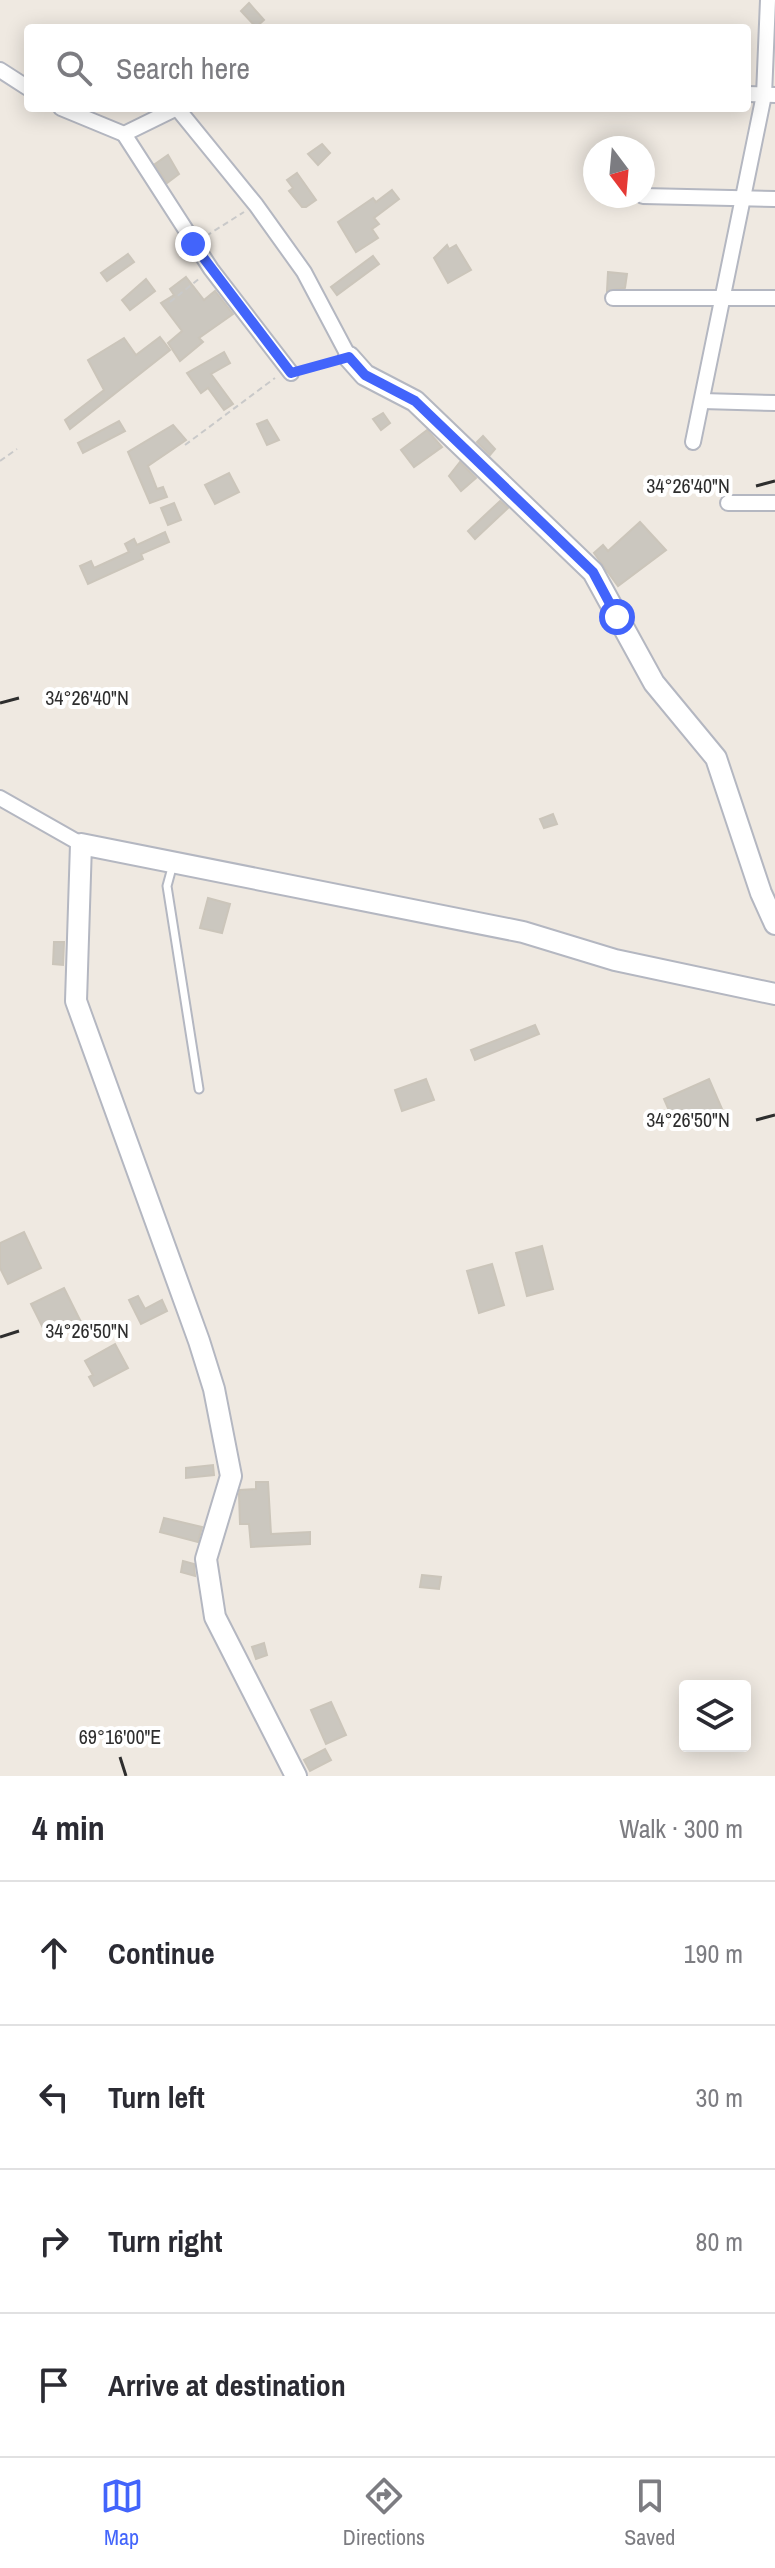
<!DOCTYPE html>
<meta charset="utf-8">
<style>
body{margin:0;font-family:"Archivo Narrow",sans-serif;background:#f2f2f3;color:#2b2b33}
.controls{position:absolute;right:24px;bottom:24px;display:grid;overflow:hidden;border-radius:8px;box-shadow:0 4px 20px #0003}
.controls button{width:72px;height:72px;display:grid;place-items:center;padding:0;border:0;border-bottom:2px solid #e1e1e2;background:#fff;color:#2b2b33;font:40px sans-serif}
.compass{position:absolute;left:583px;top:136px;width:72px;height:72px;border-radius:50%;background:#fff;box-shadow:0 4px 20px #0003;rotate:164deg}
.stop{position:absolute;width:24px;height:24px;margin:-18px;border:6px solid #4264fb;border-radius:50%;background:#fff}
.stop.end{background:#4264fb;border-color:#fff;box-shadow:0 2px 8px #0008}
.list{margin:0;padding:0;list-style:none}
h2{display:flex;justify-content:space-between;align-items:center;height:104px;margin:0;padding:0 32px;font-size:34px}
h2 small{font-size:26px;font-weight:400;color:#7c7c81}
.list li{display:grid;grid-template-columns:52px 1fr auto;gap:24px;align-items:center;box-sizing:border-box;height:144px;padding:0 32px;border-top:2px solid #e1e1e2}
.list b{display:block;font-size:30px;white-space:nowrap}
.list em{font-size:26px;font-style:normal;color:#7c7c81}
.icon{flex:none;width:44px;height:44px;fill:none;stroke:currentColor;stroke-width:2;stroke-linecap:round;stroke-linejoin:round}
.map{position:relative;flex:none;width:775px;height:1776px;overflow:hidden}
.search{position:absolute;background:#fff;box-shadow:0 4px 20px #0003;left:24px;right:24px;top:24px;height:88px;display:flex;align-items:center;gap:20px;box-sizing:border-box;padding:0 28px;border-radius:8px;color:#7c7c81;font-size:30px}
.sheet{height:680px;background:#fff}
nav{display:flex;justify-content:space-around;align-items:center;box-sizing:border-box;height:112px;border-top:2px solid #e1e1e2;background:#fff;font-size:22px;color:#7c7c81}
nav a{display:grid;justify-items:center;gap:4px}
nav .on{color:#4264fb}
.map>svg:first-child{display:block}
</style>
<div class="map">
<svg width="775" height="1776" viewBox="0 0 775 1776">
<rect width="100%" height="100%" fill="#efe9e1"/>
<!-- building -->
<g fill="#cbc7bf" stroke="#cbc5ba" stroke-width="2">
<polygon points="249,3 264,20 256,27 241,11"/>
<polygon points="322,144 330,153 318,165 308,154"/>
<polygon points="168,155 179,174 167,183 155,164"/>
<polygon points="297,173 316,200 306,207 302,207 289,191 293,188 287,180"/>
<polygon points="392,190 399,199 374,218 379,224 372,229 378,238 356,252 338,222 373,198 376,202"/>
<polygon points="447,245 449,249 456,245 471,270 448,283 434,258"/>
<polygon points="128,254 134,262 107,281 101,273"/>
<polygon points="373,256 379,264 337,295 331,287"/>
<polygon points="608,272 627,274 625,288 607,291"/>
<polygon points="186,277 204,300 215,291 233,314 199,338 203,342 180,361 168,343 182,331 161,303 174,295 170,289"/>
<polygon points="146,279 155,291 130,310 122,300"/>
<polygon points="160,337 170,350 70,429 65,420 104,390 88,360 124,338 136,355"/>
<polygon points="224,352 230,363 211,374 233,404 224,410 208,388 201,393 187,373"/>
<polygon points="383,413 390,423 381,430 373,419"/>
<polygon points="267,420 279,440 267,445 257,424"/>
<polygon points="119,421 125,431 83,453 78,443"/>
<polygon points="173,425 186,440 148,466 157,489 163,487 167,497 150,503 128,452"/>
<polygon points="427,430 442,447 414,467 401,450"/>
<polygon points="483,436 495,449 490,455 477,442"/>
<polygon points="460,462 476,478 461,491 449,476"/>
<polygon points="229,473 239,492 215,504 205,485"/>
<polygon points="500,501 508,508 475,539 468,531"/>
<polygon points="174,503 181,520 168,525 161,508"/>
<polygon points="640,522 666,550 618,586 594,553 603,545 608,551"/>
<polygon points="165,532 169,542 141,554 143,559 88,584 80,566 91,561 94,568 129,552 125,544 134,539 137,545"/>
<polygon points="553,814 557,824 544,828 540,819"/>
<polygon points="208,898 230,904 222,933 200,928"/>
<polygon points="54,942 64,942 63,965 53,964"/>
<polygon points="535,1025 539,1034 475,1060 471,1050"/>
<polygon points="426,1079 434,1100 402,1111 395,1090"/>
<polygon points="709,1079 722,1109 677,1129 664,1099"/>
<polygon points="24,1232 41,1268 8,1284 0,1268 0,1243"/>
<polygon points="542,1246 553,1289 527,1296 516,1253"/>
<polygon points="492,1264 504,1305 479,1313 467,1271"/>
<polygon points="64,1288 81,1322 48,1338 31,1304"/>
<polygon points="138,1296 145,1309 162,1300 167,1311 141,1324 129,1300"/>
<polygon points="115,1344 128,1368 94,1386 89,1377 93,1375 85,1361"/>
<polygon points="213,1465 214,1475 186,1478 186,1468"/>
<polygon points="256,1482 268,1482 271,1534 310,1532 310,1544 251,1547 249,1524 240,1524 239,1494 240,1490 256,1489"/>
<polygon points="164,1518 202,1527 198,1542 160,1532"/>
<polygon points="183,1561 194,1564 195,1576 181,1572"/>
<polygon points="422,1575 441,1577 439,1589 420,1587"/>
<polygon points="264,1643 267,1655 256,1659 252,1647"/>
<polygon points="331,1702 346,1735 326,1744 311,1710"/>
<polygon points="325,1749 331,1760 310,1771 304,1760"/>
</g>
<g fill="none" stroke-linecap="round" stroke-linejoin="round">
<defs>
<polyline id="lane" points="173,864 167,886 199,1089"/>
<g id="street">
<polyline points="0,70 28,88"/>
<polyline points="747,94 775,95"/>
<polyline points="61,108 124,134 177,108"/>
<polyline points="177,108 256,205 304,272 349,357"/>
<polyline points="124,134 211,269 291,373"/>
<polyline points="643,196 775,199"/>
<polyline points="613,298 775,298"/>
<polyline points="702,401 775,403"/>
<polyline points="693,442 764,95 768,0"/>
<polyline points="728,503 775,503"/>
<polyline points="0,798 81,844"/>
</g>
<g id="secondary">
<polyline points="349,357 365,375 415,401 593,572 654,683 716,758 761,893 775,924"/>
<polyline points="296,1776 215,1617 206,1559 231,1476 214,1389 199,1341 76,1001 81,844 523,932 615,960 775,994"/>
</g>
</defs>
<!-- lane casing -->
<use href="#lane" stroke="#b4b7c1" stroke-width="11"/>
<!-- street casing -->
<use href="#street" stroke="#b4b7c1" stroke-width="18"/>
<!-- secondary casing -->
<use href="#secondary" stroke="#b4b7c1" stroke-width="24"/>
<!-- path -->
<g stroke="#c9c9c9" stroke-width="2" stroke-dasharray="6 4" stroke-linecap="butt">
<polyline points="206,236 244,212"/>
<polyline points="170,302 200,278"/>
<polyline points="304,370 333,362"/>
<polyline points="185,445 275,378"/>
<polyline points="0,461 17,449"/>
</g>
<!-- lane -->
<use href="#lane" stroke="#fff" stroke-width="7"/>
<!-- street -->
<use href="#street" stroke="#fff" stroke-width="14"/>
<!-- secondary -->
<use href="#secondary" stroke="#fff" stroke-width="20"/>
</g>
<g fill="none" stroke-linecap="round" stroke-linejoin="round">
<!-- route -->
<polyline stroke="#4264fb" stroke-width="10" points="193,244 291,373 349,357 365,375 415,401 593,572 617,617"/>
</g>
<!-- ticks -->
<path fill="none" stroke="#2e2e2e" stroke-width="3" d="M756,486L775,481M0,703L19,698M756,1120L775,1115M0,1337L19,1331M120,1757L126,1776"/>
<g font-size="20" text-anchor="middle" fill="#2e2e2e" stroke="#fff" stroke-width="8" stroke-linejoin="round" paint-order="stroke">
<text x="688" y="493">34°26'40"N</text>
<text x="87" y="705">34°26'40"N</text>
<text x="688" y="1127">34°26'50"N</text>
<text x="87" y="1338">34°26'50"N</text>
<text x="120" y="1744">69°16'00"E</text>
</g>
</svg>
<div class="controls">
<button><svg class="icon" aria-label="layers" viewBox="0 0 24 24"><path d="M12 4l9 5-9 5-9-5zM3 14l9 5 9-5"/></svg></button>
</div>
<svg class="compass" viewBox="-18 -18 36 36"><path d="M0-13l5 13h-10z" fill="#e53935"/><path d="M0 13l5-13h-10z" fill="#7c7c81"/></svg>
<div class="stop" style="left:617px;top:617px"></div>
<div class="stop end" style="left:193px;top:244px"></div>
<div class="search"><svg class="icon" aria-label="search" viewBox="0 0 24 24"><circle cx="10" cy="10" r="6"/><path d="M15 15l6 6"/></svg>Search here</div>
</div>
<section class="sheet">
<h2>4 min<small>Walk · 300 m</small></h2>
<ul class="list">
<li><svg class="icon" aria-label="ahead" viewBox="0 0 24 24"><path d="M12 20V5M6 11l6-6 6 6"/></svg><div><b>Continue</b></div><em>190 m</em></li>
<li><svg class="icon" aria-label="left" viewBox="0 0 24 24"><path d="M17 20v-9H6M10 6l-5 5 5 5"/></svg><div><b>Turn left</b></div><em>30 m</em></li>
<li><svg class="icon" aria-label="right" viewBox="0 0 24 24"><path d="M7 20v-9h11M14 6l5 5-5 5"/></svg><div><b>Turn right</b></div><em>80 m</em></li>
<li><svg class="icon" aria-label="arrive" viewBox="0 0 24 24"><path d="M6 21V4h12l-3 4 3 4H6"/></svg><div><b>Arrive at destination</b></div></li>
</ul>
</section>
<nav>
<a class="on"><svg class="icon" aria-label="map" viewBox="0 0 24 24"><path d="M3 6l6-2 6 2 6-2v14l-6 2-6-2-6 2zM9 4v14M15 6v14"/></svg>Map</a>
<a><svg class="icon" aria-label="directions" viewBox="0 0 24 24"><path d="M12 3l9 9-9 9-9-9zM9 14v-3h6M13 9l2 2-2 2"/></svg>Directions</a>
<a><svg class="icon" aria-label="saved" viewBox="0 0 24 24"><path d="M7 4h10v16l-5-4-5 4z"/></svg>Saved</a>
</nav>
